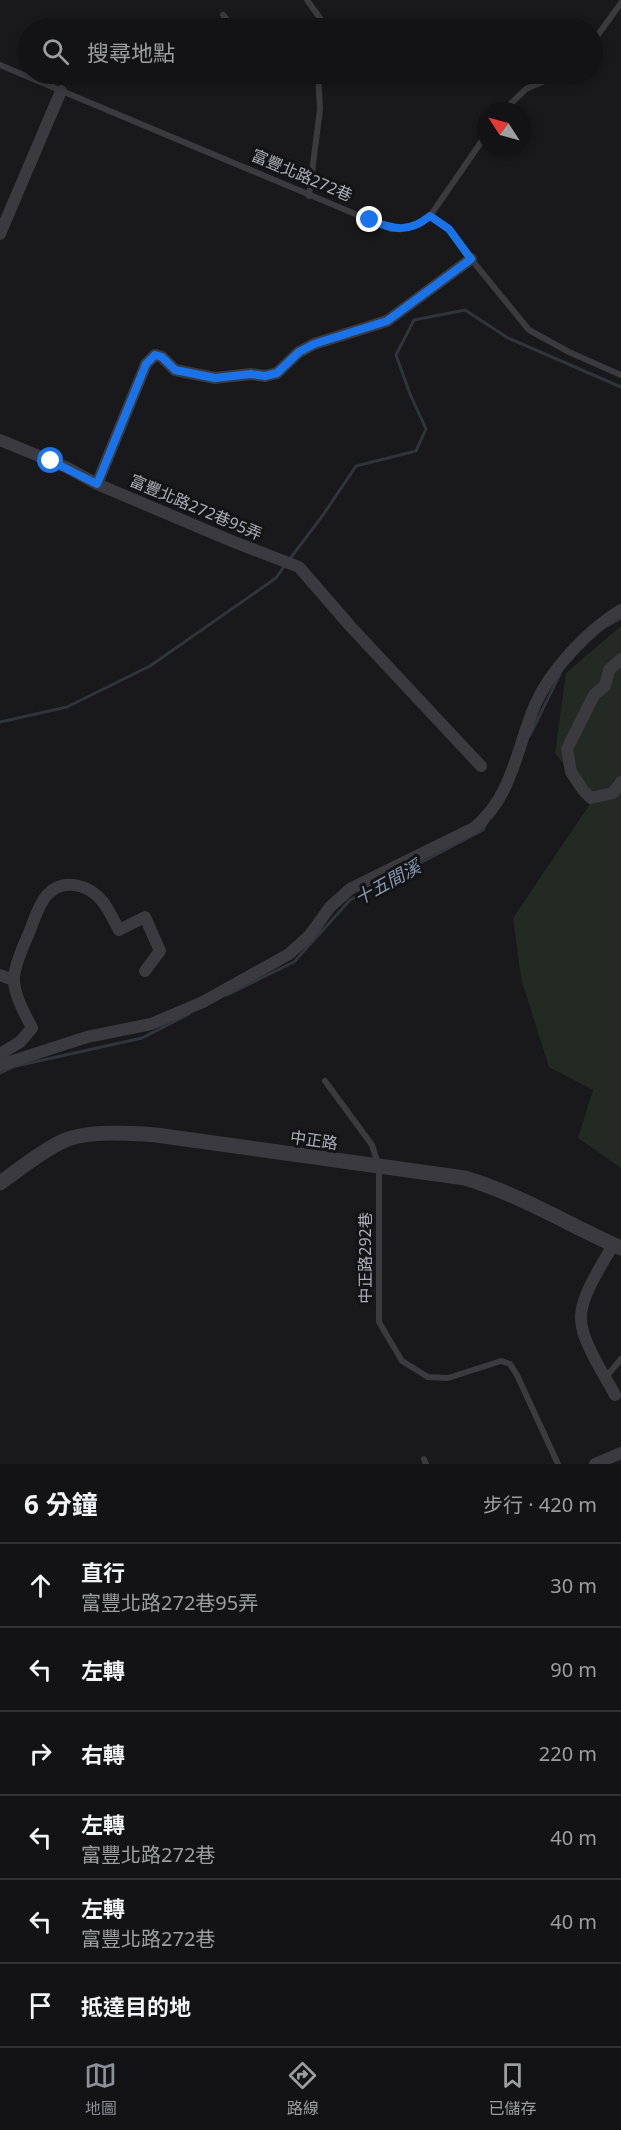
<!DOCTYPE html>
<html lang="zh-TW">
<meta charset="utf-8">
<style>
body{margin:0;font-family:"Noto Sans","Noto Sans TC",sans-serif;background:#1c1b1d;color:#f1f3f6}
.compass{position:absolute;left:477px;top:102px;width:54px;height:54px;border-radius:50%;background:#131214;box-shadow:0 3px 9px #0003;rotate:306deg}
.stop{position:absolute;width:18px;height:18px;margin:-14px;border:4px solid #1a73e8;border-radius:50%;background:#fff}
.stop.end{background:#1a73e8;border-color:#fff;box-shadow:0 2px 6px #0008}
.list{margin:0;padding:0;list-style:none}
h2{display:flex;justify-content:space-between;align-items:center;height:78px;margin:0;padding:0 24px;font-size:26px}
h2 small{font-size:20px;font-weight:400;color:#9d9ea0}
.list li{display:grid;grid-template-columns:39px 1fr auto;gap:18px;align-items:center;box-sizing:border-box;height:84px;padding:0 24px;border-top:2px solid #323234}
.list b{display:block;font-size:22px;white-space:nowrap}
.list p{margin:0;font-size:20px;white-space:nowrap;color:#9d9ea0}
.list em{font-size:20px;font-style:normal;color:#9d9ea0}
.icon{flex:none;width:33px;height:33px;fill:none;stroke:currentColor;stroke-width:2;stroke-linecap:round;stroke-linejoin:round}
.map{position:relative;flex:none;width:621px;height:1464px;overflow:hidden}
.search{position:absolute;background:#131214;box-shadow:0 3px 9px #0003;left:18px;right:18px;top:18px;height:66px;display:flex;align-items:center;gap:15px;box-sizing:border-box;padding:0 21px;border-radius:33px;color:#9d9ea0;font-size:22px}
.sheet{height:582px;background:#131214}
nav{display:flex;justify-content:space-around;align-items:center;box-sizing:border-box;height:84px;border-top:2px solid #323234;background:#131214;font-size:16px;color:#9d9ea0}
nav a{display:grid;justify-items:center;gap:3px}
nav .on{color:#8c9099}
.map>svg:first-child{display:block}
</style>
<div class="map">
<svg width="621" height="1464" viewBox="0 0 621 1464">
<rect width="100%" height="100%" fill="#19181a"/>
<!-- green -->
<polygon fill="#232a24" points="621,626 621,1168 578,1138 593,1090 549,1067 521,978 513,918 592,801 555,753 566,673"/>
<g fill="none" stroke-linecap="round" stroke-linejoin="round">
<!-- stream -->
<g stroke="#2f353d" stroke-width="3">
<polyline points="289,560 323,515 356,466 416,451 426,429 410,394 396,355 414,320 465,310 508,338 621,387"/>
<polyline points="607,626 621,618"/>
<polyline points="0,722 67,707 150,666 276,578 285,565"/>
<polyline points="530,735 560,674"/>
<polyline points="227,995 294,962 350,900 483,830 487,822"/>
<polyline points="0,1073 16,1066 142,1038 189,1014"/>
</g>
<!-- service -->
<g stroke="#3a3a3f" stroke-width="6">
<polyline points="307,0 325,25 325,28"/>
<polyline points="223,15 234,28"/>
<polyline points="592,43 621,3"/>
<polyline points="0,65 391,229 419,225 430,216 449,229 471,259 529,330 569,352 621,375"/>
<path d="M273,74C280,79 290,76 297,74"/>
<polyline points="503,111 526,89 560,74"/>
<polyline points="309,196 320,109 318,74"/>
<polyline points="430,216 486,135"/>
<polyline points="325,1081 372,1145 379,1167 379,1322 402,1361 428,1377 448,1378 501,1361 510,1364 517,1375 558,1464"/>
<polyline points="606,1377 621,1359"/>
<polyline points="424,1459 426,1464"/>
</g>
<!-- minor -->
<g stroke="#3a3a3f" stroke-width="12">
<polyline points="0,234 61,91"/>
<polyline points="0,440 68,468 97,484 234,542 299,567 351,627 481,766"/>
<polyline points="97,484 146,364 155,355 162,357 175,370 215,378 251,374 265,376 277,373 299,352 314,344 387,321 471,259"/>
<polyline points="621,659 609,670 605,686 594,695 567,749 571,772 583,790 591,798 613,793 621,782"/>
<polyline points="0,975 13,980"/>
<path d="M0,1054L20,1042L32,1028C25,1014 15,997 14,981C13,969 24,944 29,933C34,921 38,905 47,895C63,877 90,885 103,902C109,910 114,921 119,930L145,917L160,951L145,971"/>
<path d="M0,1065L87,1037L151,1024L203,1002L289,954L309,936L330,907L350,889L474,828C513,796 516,749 535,705C550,670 588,630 621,610"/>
<path d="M613,1245C603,1263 580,1297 581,1318C581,1341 604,1374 615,1395"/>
<polyline points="595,1464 621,1453"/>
</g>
<!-- tertiary -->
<path stroke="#3a3a3f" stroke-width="15" d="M0,1183C20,1169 40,1152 63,1141C88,1130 129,1133 156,1135L465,1178C521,1195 569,1225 621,1248"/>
</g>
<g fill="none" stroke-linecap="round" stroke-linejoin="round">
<!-- route -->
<path stroke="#1a73e8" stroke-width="8" d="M51,461L97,484L146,364L155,355L162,357L175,370L215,378L251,374L265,376L277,373L299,352L314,344L387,321L471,259L449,229L430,216C409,233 394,230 370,220"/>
</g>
<g text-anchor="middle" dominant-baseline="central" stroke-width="6" stroke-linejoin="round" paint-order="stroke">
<!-- street labels -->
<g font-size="16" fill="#acaeb9" stroke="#141315">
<text transform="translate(302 175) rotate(23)">富豐北路272巷</text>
<text transform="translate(196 507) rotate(23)">富豐北路272巷95弄</text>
<text transform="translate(314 1140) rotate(8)">中正路</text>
<text transform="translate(365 1258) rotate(-90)">中正路292巷</text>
</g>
<!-- water labels -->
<g font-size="18" font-style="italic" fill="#8697b0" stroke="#141315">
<text transform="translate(387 882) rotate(-29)">十五間溪</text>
</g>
</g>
</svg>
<svg class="compass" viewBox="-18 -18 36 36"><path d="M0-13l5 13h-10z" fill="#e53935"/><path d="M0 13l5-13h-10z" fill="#9d9ea0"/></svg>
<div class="stop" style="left:51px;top:461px"></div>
<div class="stop end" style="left:370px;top:220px"></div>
<div class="search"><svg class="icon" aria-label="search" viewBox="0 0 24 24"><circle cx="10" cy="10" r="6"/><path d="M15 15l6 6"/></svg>搜尋地點</div>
</div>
<section class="sheet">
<h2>6 分鐘<small>步行 · 420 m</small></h2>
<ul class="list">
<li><svg class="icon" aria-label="ahead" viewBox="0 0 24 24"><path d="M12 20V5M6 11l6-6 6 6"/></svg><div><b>直行</b><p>富豐北路272巷95弄</p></div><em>30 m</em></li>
<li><svg class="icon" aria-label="left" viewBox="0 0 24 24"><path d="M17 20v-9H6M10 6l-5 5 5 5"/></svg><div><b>左轉</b></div><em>90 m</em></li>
<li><svg class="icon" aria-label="right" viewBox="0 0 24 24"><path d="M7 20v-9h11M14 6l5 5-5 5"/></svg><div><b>右轉</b></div><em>220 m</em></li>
<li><svg class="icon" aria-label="left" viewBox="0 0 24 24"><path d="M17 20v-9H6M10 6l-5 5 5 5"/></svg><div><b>左轉</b><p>富豐北路272巷</p></div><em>40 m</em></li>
<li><svg class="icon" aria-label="left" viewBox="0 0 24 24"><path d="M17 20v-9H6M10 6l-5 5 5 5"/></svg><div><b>左轉</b><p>富豐北路272巷</p></div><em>40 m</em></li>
<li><svg class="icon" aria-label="arrive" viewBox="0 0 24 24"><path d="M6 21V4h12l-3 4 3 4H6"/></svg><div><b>抵達目的地</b></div></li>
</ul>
</section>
<nav>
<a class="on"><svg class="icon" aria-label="map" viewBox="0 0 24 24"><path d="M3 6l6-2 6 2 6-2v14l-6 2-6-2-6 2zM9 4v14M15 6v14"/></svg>地圖</a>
<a><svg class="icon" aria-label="directions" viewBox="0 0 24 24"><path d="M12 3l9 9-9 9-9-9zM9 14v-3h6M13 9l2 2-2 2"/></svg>路線</a>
<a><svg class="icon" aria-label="saved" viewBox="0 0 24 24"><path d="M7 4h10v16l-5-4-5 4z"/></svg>已儲存</a>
</nav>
